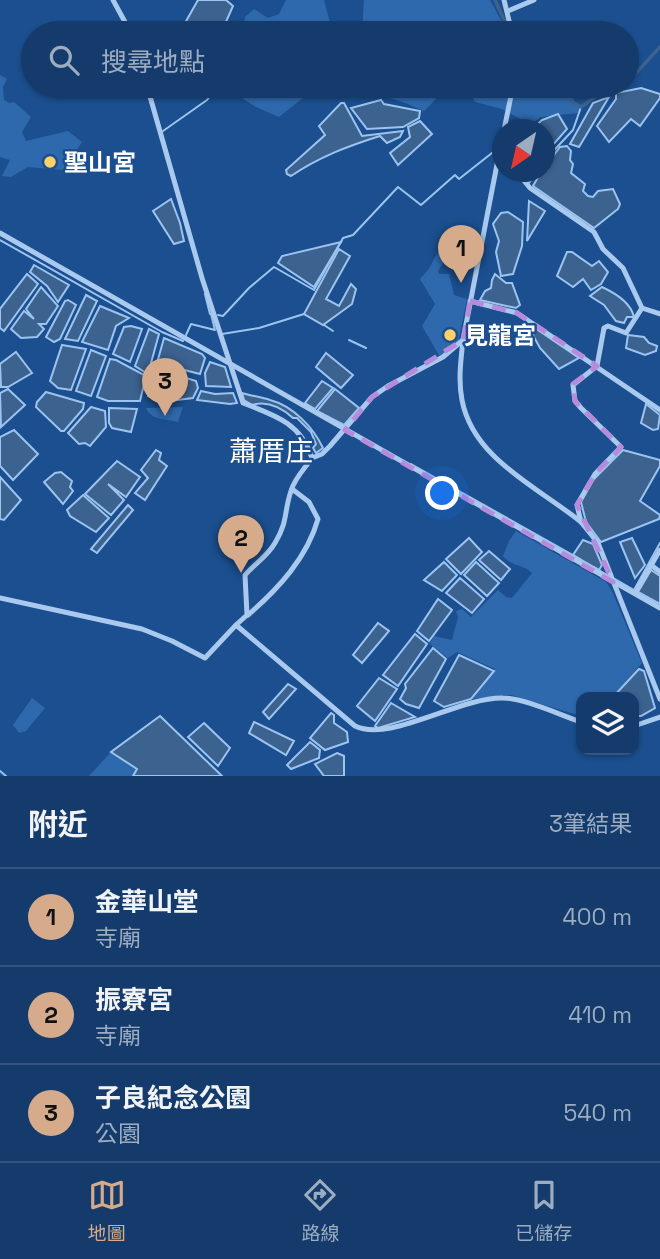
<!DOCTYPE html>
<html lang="zh-TW">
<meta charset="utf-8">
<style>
body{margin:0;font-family:"Space Grotesk","Noto Sans TC",sans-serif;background:#1d4271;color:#f1f3f6}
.controls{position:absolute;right:21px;bottom:21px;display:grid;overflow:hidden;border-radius:14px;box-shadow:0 2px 5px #0004}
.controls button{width:63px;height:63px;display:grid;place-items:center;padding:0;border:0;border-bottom:2px solid #33557e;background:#143b6b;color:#f1f3f6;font:35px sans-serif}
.compass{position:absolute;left:492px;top:119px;width:63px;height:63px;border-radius:50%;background:#143b6b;box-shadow:0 2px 5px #0004;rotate:214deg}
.you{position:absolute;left:443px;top:494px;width:24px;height:24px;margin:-18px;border:5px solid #fff;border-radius:50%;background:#1a73e8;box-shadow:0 0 0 10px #1a73e833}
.badge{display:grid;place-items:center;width:46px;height:46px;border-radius:50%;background:#d6ab8b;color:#111;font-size:23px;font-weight:700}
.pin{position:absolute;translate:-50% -58px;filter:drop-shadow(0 2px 4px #0008)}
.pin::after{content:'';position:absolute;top:37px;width:24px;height:21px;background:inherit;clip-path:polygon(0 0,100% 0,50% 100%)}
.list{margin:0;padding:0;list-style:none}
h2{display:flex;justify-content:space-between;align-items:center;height:91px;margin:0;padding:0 28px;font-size:30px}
h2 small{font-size:23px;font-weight:400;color:#9dadc1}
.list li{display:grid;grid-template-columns:46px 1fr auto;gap:21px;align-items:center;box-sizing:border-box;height:98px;padding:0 28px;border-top:2px solid #33557e}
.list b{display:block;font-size:26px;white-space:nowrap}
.list p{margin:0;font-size:23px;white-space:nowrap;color:#9dadc1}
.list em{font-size:23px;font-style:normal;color:#9dadc1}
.icon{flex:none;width:38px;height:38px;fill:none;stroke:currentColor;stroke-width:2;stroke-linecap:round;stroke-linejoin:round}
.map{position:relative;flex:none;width:660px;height:776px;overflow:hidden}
.search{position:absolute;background:#143b6b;box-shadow:0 2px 5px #0004;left:21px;right:21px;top:21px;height:77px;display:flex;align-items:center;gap:18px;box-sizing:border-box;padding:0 24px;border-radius:38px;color:#9dadc1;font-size:26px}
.sheet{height:385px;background:#143b6b}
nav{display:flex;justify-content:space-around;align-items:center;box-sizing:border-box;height:98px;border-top:2px solid #33557e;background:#143b6b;font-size:19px;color:#9dadc1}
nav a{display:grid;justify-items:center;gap:4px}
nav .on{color:#d6ab8b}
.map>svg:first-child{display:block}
</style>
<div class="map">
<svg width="660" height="776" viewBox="0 0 660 776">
<rect width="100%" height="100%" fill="#1b4f8f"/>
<!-- green -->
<g fill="#2e69ad">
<polygon points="286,0 324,0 330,23 338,33 243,33 245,17 254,9 268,18 279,14"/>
<polygon points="364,0 490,0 508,33 362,33"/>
<polygon points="0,75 7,79 3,87 4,100 9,103 14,102 31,117 22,132 26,141 68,131 82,142 64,170 28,167 11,177 2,176 10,160 0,157"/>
<polygon points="223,86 318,86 279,117 256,107"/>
<path d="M328,86H438L428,91L436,99L424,111C410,105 396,98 381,97C359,95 348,106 328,86Z"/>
<polygon points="466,86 563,86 573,102 581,107 579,113 540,117 531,125 502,109 475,102"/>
<path d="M447,244L449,255L438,271L439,274H449L454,295L467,299L458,343L440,357L422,326L435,304L420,279C424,274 430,269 432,263C437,254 437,251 447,244Z"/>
<path d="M183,407L178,422C167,419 150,420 146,408Z"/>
<path d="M516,531L606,582L612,591L642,663L613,697H581V716L511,695L471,699L495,669L457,652L448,658L430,644L434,636L452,640L458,617L456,611L462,609L471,617L498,590L506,597L512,598L532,573C523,564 514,568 503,556L509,541Z"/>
<polygon points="32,698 45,708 26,731 19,733 13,725"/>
<polygon points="111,752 137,769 133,776 89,776"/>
</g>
<!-- water -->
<g fill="#3c6290" stroke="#9cc4f0" stroke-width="2">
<polygon points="198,0 226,0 233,6 221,33 200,33 185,23"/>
<polygon points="641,88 660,94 660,98 640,126 631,119 609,142 597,126 616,99 616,93"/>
<polygon points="609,97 579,147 570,144 593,103"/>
<polygon points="381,100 384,104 420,111 419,118 403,127 367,129 351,108"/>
<path d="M341,103H344L362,136L403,131L400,137L387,143L380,136C348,146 319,157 291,176L287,174L286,170L325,135L319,126Z"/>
<polygon points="558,114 567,129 545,154 544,130 532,129 542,120"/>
<polygon points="420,121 432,134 398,165 390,153 410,137 408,127"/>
<polygon points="567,146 571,151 570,160 573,164 571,173 585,184 583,191 588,196 593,197 598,191 613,189 620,204 618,209 594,228 533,186 541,172 544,172 545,167 560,147"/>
<polygon points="171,199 180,223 184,241 174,244 153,211"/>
<polygon points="529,201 545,211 527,241"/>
<polygon points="508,212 523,222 522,246 513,274 501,276 496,252 499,241 493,224 501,213"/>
<polygon points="341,242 314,287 278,263 282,256"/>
<polygon points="339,249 350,256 326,299 339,306 351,284 356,289 352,304 323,325 304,314"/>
<polygon points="567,252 572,252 592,266 599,261 608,272 601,284 591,290 583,279 573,287 557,276"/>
<polygon points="34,265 69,285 58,302 47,286 30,272"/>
<polygon points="27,274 38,284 4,331 0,328 0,309"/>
<polygon points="495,274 506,283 512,283 520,305 516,308 480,300 485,291 491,288 492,280"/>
<polygon points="41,287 58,306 46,324 39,324 44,329 37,337 21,338 11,329 24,311 34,319 26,309"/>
<path d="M602,287C615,293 631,303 634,317H627L624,323L616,321L604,305L590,296Z"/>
<polygon points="86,295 97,301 78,341 65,339"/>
<polygon points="68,300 76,305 60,339 54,342 46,337 65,301"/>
<polygon points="100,306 129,318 116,326 108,350 82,342"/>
<polygon points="529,324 579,358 559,369 540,348 528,326"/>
<polygon points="131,326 142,329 130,362 113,354 124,327"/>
<polygon points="149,329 159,334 148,374 135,366"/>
<polygon points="628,335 644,337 649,343 657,346 656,351 645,355 626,348"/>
<polygon points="164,338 202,354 205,358 200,374 157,363"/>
<polygon points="62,345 86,349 71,390 58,388 50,381"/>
<polygon points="91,350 106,356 91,396 76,391"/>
<polygon points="16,352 32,373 8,387 1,387 0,364"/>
<polygon points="326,353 353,375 341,388 316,367"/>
<polygon points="110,359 116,360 146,376 140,401 108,401 97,397"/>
<polygon points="210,362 225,367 231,387 206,386 205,373"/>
<polygon points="157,369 196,381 198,388 193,398 169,401 148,396"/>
<polygon points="322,381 333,388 315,409 305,403"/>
<polygon points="8,389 25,405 1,427 0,393"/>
<polygon points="335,389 359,408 344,425 317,411"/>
<polygon points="201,391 215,394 233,393 237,403 230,404 197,400"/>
<polygon points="46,392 84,403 83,409 64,431 61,431 36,407 37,402"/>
<path d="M242,393C252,396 261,397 270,400C293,406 313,427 323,448L316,453L313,448L316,444L311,432L297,418H293C282,408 268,400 252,405L244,400Z"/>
<polygon points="646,404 660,415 658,429 653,430 641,423"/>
<polygon points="91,407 105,411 106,427 90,446 85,443 79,444 68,433"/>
<polygon points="109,408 137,409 131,432 112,428 109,423"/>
<polygon points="14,430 38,454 13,480 0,466 0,437"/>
<polygon points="156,450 161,453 159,460 167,466 145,500 135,493 148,478 141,470"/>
<polygon points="623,450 660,460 660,466 640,501 660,515 659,519 601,542 586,522 581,502 593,480"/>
<polygon points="117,461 140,477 126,497 108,484 124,500 111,515 85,494"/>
<polygon points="61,472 72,481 70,487 73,491 63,504 44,482 55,473"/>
<polygon points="0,477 21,500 4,520 0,519"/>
<polygon points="83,495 109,518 96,532 70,516 67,510"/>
<polygon points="128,505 133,510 97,553 91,549"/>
<polygon points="469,538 482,552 461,574 446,559"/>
<polygon points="632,538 645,565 635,578 620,542"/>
<polygon points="583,540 593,544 602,565 599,570 573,555"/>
<polygon points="489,551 510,569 501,580 479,560"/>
<polygon points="444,562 457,575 442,591 424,580"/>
<polygon points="476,562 499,583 487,596 464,575"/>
<polygon points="651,570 660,576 660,604 638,592"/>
<polygon points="460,578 484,599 472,613 446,593"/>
<polygon points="438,599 452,610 429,641 417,631"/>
<polygon points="378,623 389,631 362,663 353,655"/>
<polygon points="415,634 427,644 398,686 383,675"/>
<polygon points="433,648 446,659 419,708 406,704 400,699 406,688 405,684"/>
<polygon points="459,655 494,671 471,699 444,707 434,701"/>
<polygon points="639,669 644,671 655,708 641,716 634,716 634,721 634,697 613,697"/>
<polygon points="379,678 397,689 375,721 357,706"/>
<polygon points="288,684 296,689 269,719 263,712"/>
<polygon points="391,703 415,717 378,728 375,726"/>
<polygon points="331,713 334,715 334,723 347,732 348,742 325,750 310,738"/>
<polygon points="160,716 222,776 133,776 137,769 111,752"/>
<polygon points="254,722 294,741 286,755 249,733"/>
<polygon points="204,723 230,748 218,766 188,737"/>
<polygon points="310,742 320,750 319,758 291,769 287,765"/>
<polygon points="337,753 344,756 344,776 324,776 315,764"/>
</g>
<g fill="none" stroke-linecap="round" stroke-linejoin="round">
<!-- stream -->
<g stroke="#9cc4f0" stroke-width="2">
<polyline points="174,24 192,33"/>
<polyline points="377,86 412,91 431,86"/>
<polyline points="163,131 207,100 218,86"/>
<polyline points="544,161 573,130 581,107"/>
<polyline points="520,172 529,183 537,172"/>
<polyline points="0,240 162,332 183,341"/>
<polyline points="205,294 210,314"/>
<polyline points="218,315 223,316 249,288 274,267 314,290 343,238 353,235 398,187 421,205 455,175 459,179 497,149"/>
<polyline points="324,325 333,331"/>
<polyline points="222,334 259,328 304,314"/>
<polyline points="186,335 191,324 215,330 211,314"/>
<polyline points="349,340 366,348"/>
<polyline points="411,464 580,559"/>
<polyline points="594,567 607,575"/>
<polyline points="615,579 634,590 660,543"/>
<polyline points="0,771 6,776"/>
</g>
<!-- canal -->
<g stroke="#3c6290" stroke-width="3.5">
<polyline points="495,0 510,33"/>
<polyline points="627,83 660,47"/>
<polyline points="563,86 573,102 581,107 599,94 620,86"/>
</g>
<!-- minor -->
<g stroke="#a9c9ee" stroke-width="5">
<polyline points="113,0 131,33"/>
<polyline points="504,0 512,33"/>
<polyline points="508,11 534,0"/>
<path d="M147,86L202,278L243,403C274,415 301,423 312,458C305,468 294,479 291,491C284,511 288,522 275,543C267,557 255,563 245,575L247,615L236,625"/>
<polyline points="504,130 513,86"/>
<path d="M500,149L463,340C461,359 458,380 462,400C473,459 538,487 581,522"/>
<polyline points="502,152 500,149 503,138"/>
<polyline points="517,172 530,188 594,232 603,249 623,268 642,308 660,314"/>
<polyline points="0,233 660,608"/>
<polyline points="470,301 517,313 660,410"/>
<polyline points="642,308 626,333 608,326 604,328 597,366 573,385 575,401 581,408 621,447 595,474 577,505 581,522 598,543 660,699"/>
<polyline points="312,458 322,454 330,446 372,397 388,386 443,357 463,340"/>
<polyline points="651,565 660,572"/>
<polyline points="635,593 660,550"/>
<path d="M0,598L142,629L172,641L205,658L236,625L355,726C390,743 459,697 503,698C524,698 560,715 581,722"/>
<path d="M248,615C278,589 307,558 318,519L309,502L292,489"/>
<polyline points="634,726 660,717"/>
</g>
</g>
<!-- marked area -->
<path fill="none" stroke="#b68bdc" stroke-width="5" stroke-dasharray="14 9" stroke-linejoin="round" d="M470,301L517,313L597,366L573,384L575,401L621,447L595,474L577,505L613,582L345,430L372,397L463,340Z"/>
<!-- markers -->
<g fill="#ffd166" stroke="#1b4f8f" stroke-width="2.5">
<circle cx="50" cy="162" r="7"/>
<circle cx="450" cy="335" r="7"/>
</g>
<g text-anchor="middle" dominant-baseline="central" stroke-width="5" stroke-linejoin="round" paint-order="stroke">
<!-- poi labels -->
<g font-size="24" font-weight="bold" fill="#fff" stroke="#1b4f8f" text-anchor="start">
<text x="64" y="162">聖山宮</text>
<text x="464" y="335">見龍宮</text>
</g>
<!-- quarter labels -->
<g font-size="28" fill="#fff" stroke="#1b4f8f">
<text x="271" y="451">蕭厝庄</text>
</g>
</g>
</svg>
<div class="controls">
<button><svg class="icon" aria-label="layers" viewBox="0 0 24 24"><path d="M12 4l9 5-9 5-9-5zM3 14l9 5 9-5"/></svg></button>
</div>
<svg class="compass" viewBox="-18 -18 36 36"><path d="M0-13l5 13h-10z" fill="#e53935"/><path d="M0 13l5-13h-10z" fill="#9dadc1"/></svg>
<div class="you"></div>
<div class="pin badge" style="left:461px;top:283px">1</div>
<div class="pin badge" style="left:241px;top:573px">2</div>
<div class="pin badge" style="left:165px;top:416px">3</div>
<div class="search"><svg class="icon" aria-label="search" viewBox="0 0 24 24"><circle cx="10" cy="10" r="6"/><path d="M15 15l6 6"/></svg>搜尋地點</div>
</div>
<section class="sheet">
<h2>附近<small>3筆結果</small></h2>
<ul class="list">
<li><span class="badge">1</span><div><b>金華山堂</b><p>寺廟</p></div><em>400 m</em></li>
<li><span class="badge">2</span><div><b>振寮宮</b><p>寺廟</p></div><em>410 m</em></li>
<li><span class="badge">3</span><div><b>子良紀念公園</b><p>公園</p></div><em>540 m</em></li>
</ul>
</section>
<nav>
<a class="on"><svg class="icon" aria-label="map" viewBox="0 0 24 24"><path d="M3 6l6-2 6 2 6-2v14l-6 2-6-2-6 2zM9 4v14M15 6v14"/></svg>地圖</a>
<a><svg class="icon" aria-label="directions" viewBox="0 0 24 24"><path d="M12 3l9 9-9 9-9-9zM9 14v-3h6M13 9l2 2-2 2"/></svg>路線</a>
<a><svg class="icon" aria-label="saved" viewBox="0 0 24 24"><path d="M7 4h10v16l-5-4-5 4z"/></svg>已儲存</a>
</nav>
